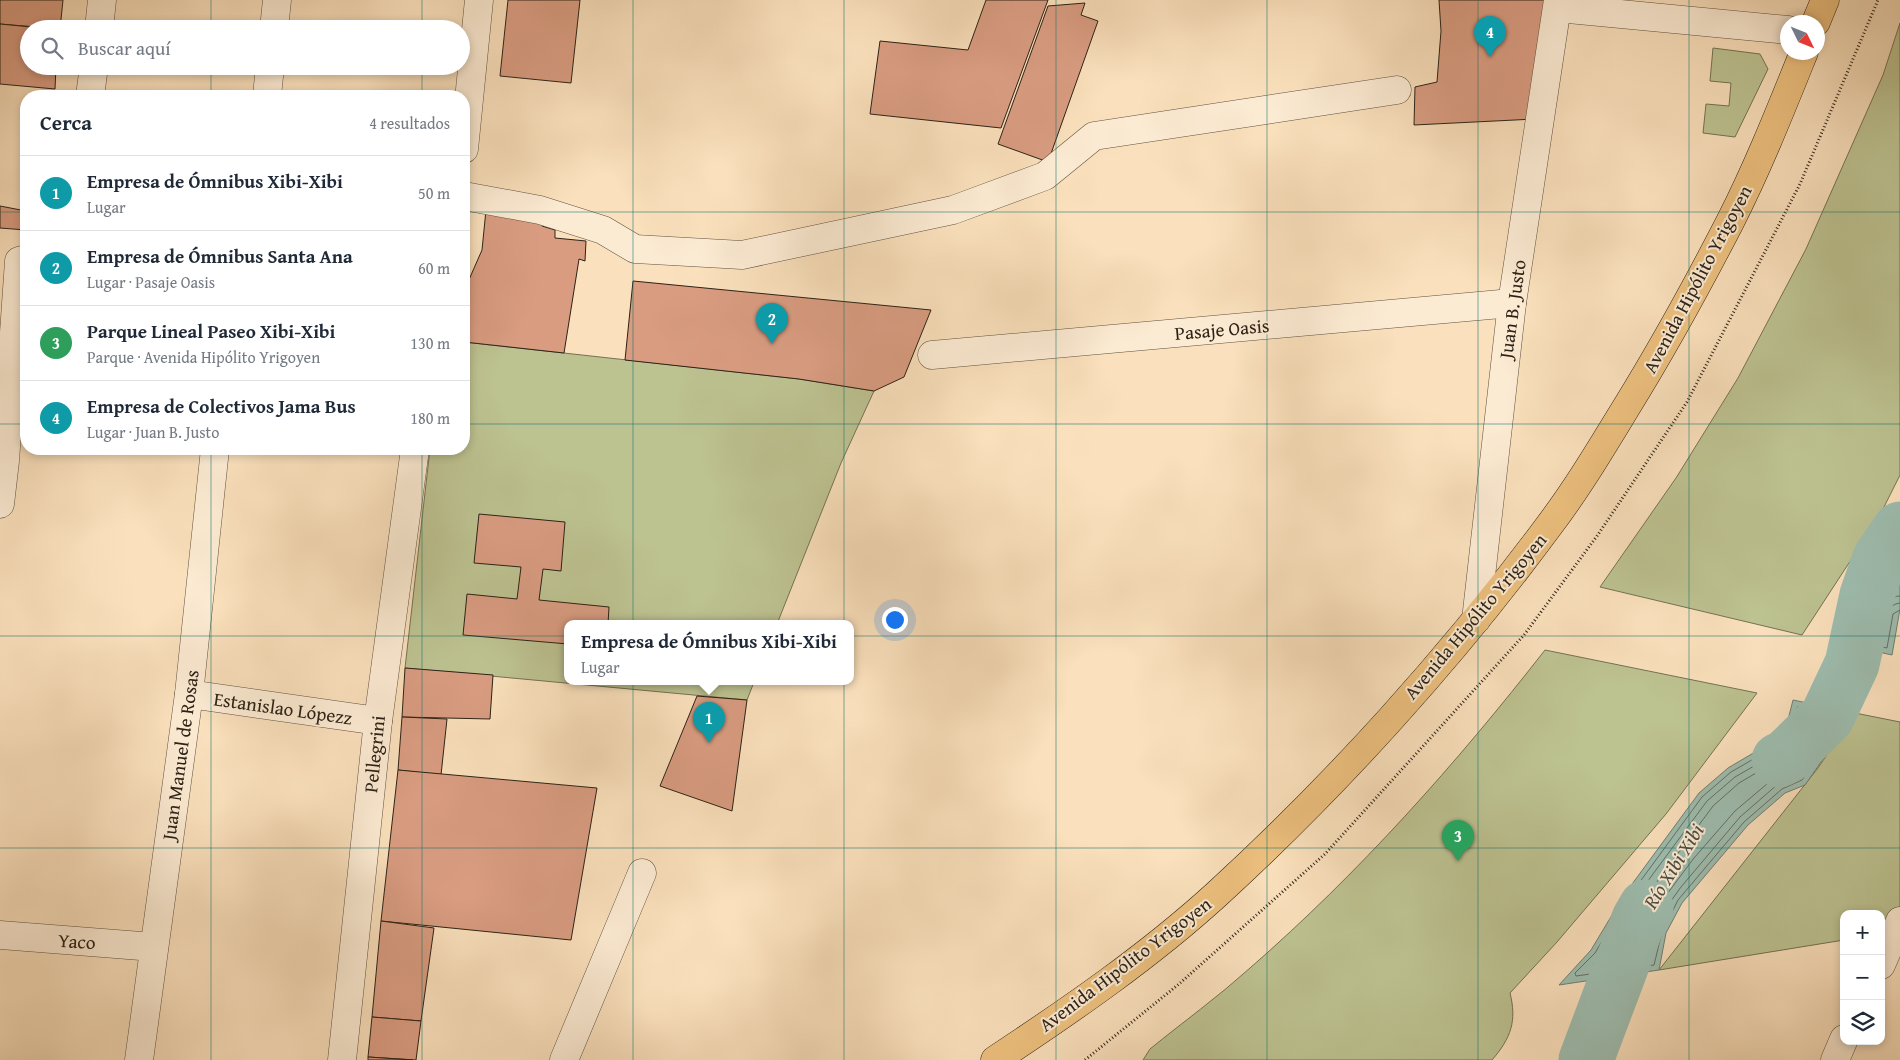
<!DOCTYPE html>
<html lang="es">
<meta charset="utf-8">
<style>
body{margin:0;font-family:"Gentium Book Plus",serif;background:#f2f2f3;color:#1f2937}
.controls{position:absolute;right:15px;bottom:15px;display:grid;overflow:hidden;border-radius:10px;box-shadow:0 2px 8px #0003}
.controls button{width:45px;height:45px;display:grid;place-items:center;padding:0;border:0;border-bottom:1px solid #e0e1e3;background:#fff;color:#1f2937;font:25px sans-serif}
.compass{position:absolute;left:1780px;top:15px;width:45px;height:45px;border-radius:50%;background:#fff;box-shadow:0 2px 8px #0003;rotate:133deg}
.you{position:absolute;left:894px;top:619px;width:18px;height:18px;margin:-12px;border:4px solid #fff;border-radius:50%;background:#1a73e8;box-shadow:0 0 0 8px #1a73e833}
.badge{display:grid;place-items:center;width:32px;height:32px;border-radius:50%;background:#8f2418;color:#fff;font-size:16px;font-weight:700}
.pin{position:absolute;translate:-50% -41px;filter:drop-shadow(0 1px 2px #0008)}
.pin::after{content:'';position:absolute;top:26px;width:18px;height:15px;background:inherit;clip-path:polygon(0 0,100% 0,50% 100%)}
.popup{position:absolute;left:564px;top:620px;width:290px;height:65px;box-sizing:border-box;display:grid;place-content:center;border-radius:10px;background:#fff;filter:drop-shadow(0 1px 4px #0005);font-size:16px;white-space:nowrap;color:#747a83}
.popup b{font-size:19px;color:#1f2937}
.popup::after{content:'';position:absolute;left:50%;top:100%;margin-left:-10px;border:10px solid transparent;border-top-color:#fff}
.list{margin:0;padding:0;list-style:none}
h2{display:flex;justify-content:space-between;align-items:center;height:65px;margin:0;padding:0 20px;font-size:21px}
h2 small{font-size:16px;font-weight:400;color:#747a83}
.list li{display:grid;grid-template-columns:32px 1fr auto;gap:15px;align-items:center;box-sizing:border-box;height:75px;padding:0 20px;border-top:1px solid #e0e1e3}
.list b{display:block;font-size:19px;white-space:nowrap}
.list p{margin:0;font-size:16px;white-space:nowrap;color:#747a83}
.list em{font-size:16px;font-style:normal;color:#747a83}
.icon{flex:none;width:28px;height:28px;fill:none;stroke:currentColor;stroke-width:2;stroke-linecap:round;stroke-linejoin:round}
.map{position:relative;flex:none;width:1900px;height:1060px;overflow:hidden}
.search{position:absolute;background:#fff;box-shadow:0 2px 8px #0003;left:20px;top:20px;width:450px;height:55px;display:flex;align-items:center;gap:12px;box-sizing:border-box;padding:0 18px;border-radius:28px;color:#747a83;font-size:19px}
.panel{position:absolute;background:#fff;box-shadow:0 2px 8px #0003;left:20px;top:90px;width:450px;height:365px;border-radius:20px}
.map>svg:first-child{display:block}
</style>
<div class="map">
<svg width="1900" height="1060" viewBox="0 0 1900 1060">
<rect width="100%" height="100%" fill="#fae0bc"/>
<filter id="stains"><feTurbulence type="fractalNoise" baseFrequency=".004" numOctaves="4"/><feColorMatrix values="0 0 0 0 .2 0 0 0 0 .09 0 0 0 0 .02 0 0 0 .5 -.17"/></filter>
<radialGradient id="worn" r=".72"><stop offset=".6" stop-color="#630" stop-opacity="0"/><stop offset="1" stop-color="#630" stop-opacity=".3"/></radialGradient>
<!-- green -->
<g fill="#bdc291" stroke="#747254">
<polygon points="1900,23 1900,475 1879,517 1802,635 1600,587 1676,478 1738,378 1806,249 1883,75"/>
<polygon points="1713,48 1760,54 1768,69 1735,137 1703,133 1706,104 1729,106 1731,83 1710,81"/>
<polygon points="464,342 799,379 874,391 841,463 777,624 568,624 568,682 754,682 747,700 405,668 430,449 464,449"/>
<path d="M1545,650L1757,693L1666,814L1557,942L1510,993C1517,1021 1511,1038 1492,1060H1143L1150,1049C1183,1022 1218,997 1250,968C1359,873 1456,764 1545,650Z"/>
<polygon points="1855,713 1900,722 1900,931 1881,934 1881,914 1844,914 1844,940 1659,970 1818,768"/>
</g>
<!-- water -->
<g fill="#9ebdaf" stroke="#707f72">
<path d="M1900,502V609L1892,655L1833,642C1846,618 1849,591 1859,566C1867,542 1882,520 1900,502Z"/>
<polygon points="1793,700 1855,713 1805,785 1785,793 1748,825 1682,903 1666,933 1659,970 1559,985 1591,950 1624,895 1699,793 1728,768 1772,742 1787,724"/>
</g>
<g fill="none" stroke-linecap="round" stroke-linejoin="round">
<!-- shore -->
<g stroke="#657063" stroke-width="1">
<polyline points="1900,509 1872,546 1863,568 1842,638 1887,648 1893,614 1900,610"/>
<path d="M1900,518L1878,549L1869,570L1851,634L1882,640C1887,628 1881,605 1900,603"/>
<path d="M1900,530L1884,552L1876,572L1861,628L1876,631C1881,615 1878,597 1900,596"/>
<polygon points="1798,707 1844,716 1845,719 1802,780 1782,789 1744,822 1678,900 1662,932 1654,965 1576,976 1575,973 1595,953 1628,898 1702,797 1731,772 1776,746 1791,726"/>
<polygon points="1802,714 1833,720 1835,723 1798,775 1778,784 1740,817 1681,887 1663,912 1656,931 1649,959 1594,967 1593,964 1601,956 1633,901 1707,801 1735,777 1780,751 1797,729"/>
<polygon points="1807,723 1821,725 1823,728 1794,769 1774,778 1735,811 1694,858 1658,906 1649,927 1643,953 1611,957 1611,954 1639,906 1713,806 1739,783 1785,756 1802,735"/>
</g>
<!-- river -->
<g stroke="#9ebdaf" stroke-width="55">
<polyline points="1779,760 1787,756 1827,717 1852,664 1867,595 1880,558 1900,529"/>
<polyline points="1586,1060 1639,919 1646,907"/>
</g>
</g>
<!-- building -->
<g fill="#d99c81" stroke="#2c2217">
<polygon points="0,0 63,0 60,29 0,24"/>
<polygon points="508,0 580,0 571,83 500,76"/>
<polygon points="986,0 1048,0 1001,128 870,114 880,41 968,50"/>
<polygon points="1439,0 1547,0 1535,119 1414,125 1415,87 1437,82 1441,31"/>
<polygon points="1085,3 1081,15 1098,21 1048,162 998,144 1048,6"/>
<polygon points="0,24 52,29 29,29 29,66 56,66 55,89 0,84"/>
<polygon points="0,206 26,211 26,230 0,228"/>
<polygon points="486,210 544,217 542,226 555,230 555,238 586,241 585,261 579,259 564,353 464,342 464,291 482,250"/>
<polygon points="633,281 931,310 904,377 874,391 799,379 625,360"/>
<polygon points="479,514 565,522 561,571 543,569 539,600 609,607 608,624 568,624 568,644 463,635 467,594 517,599 521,567 474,563"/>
<polygon points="405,668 493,675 490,719 402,717"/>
<polygon points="697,696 747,700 732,811 660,786"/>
<polygon points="402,717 447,719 441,775 398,770"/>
<polygon points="398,770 597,788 571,940 381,921"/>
<polygon points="381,921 434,928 421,1021 372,1017"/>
<polygon points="372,1017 421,1021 416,1060 368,1057"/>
<polygon points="368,1057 413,1060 368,1060"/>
</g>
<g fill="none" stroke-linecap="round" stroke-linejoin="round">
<defs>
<g id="minor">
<polyline points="1558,8 1788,30"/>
<polyline points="99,29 102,0"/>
<polyline points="274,29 277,0"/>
<polyline points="90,96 94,66"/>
<polyline points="267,96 270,66"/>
<polyline points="464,149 479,0"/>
<polyline points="464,196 540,210 603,230 635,249 742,255 953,210 1045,176 1094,136 1397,90"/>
<polyline points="932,355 1512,303"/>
<polyline points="0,504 5,461 19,261 26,259"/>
<polyline points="1476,620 1512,303 1558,0"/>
<polyline points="189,694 378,721"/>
<polyline points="0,935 154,947"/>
<polyline points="1881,965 1900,921"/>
<polyline points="139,1060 189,694 215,449"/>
<polyline points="342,1060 378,721 415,449"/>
<polyline points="564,1060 642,873"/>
<polyline points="1835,1060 1844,1039"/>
</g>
<g id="major">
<polyline points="1816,22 1825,0"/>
<path d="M995,1060C1072,1009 1149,956 1217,894C1336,785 1452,657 1548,527C1577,489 1602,447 1627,406C1664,346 1698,284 1730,222C1758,167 1781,109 1804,52"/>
</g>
</defs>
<!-- minor casing -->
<use href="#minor" stroke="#605240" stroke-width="29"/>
<!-- major casing -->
<use href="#major" stroke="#2c2217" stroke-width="29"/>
<!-- path -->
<polyline stroke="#2c2217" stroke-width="3" stroke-dasharray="1 2.5" stroke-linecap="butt" points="1085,1060 1179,984 1325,854 1524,635 1597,536 1687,402 1800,184 1878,0"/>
<!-- minor -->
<use href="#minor" stroke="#fcebd3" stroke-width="28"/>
<!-- major -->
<use href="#major" stroke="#edc07e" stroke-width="28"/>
</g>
<!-- grid -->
<path fill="none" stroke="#0f766e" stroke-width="1" stroke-opacity="0.55" d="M211,0V29M422,0V29M633,0V1060M844,0V1060M1056,0V1060M1267,0V1060M1478,0V1060M1689,0V1060M211,66V96M422,66V96M0,212H26M464,212H1900M0,424H26M464,424H1900M211,449V1060M422,449V1060M0,636H1900M0,848H1900"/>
<g text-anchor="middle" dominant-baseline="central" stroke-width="4" stroke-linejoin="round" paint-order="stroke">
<!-- street labels -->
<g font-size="19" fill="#2c2217" stroke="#fcebd3">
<text transform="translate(1697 279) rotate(-62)">Avenida Hipólito Yrigoyen</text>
<text transform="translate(1512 309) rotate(-82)">Juan B. Justo</text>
<text transform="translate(1222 329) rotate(-5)">Pasaje Oasis</text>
<text transform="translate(1475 616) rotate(-50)">Avenida Hipólito Yrigoyen</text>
<text transform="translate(283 708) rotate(8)">Estanislao Lópezz</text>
<text transform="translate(374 754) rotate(-84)">Pellegrini</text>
<text transform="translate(180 755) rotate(-82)">Juan Manuel de Rosas</text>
<text transform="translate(77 941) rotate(4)">Yaco</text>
<text transform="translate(1125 964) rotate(-37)">Avenida Hipólito Yrigoyen</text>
</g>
<!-- water labels -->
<g font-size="20" font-style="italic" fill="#4e5045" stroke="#fcebd3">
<text transform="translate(1673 866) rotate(-58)">Río Xibi Xibi</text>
</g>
</g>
<rect width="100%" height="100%" filter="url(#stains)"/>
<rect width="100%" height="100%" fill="url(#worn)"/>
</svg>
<div class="controls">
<button>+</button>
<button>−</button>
<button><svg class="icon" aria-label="layers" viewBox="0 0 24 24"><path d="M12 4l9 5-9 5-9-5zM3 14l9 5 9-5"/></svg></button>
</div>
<svg class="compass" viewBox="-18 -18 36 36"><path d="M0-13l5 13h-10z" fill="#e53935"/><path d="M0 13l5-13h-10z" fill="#747a83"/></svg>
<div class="you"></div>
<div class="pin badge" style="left:709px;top:743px;background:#0f9aa8">1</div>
<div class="popup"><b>Empresa de Ómnibus Xibi-Xibi</b>Lugar</div>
<div class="pin badge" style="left:772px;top:344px;background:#0f9aa8">2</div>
<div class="pin badge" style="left:1458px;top:861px;background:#2e9e5b">3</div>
<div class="pin badge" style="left:1490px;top:57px;background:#0f9aa8">4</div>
<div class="search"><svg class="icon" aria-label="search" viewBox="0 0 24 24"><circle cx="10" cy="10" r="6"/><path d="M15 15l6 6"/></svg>Buscar aquí</div>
<section class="panel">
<h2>Cerca<small>4 resultados</small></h2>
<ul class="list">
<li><span class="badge" style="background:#0f9aa8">1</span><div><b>Empresa de Ómnibus Xibi-Xibi</b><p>Lugar</p></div><em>50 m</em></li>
<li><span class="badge" style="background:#0f9aa8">2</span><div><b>Empresa de Ómnibus Santa Ana</b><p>Lugar · Pasaje Oasis</p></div><em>60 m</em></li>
<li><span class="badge" style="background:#2e9e5b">3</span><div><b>Parque Lineal Paseo Xibi-Xibi</b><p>Parque · Avenida Hipólito Yrigoyen</p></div><em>130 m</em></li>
<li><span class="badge" style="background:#0f9aa8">4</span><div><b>Empresa de Colectivos Jama Bus</b><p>Lugar · Juan B. Justo</p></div><em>180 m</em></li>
</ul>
</section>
</div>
